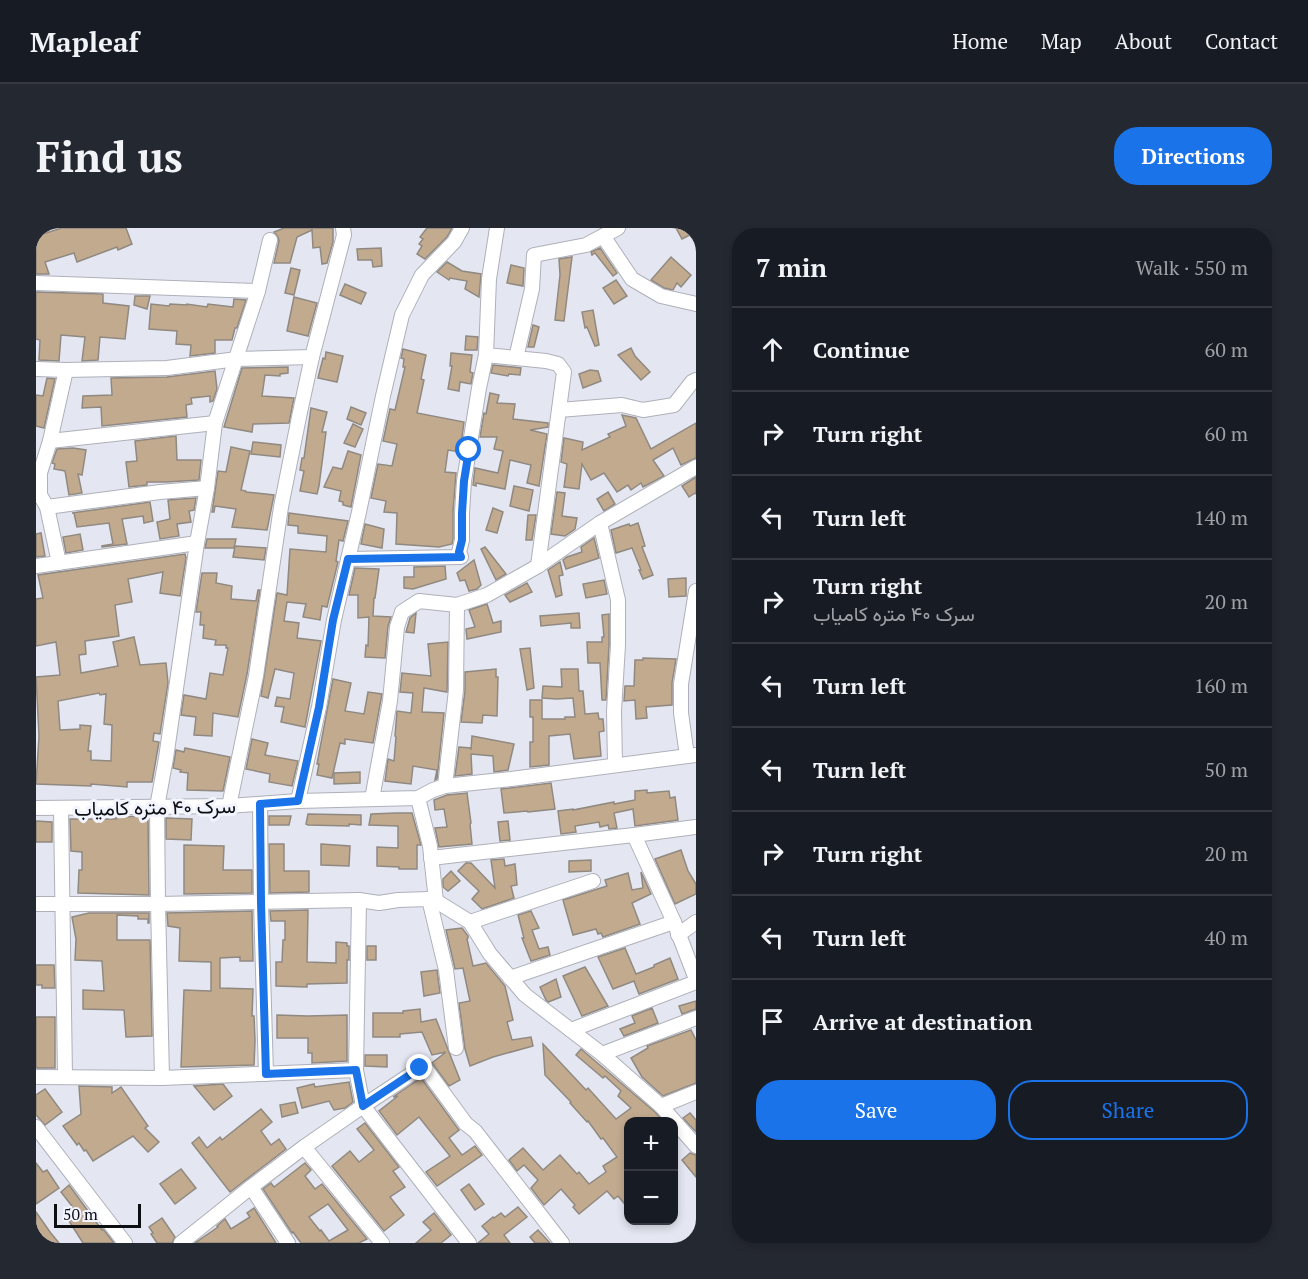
<!DOCTYPE html>
<meta charset="utf-8">
<style>
body{margin:0;font-family:"PT Serif",Vazirmatn,serif;background:#242831;color:#f1f3f6}
.controls{position:absolute;right:18px;bottom:18px;display:grid;overflow:hidden;border-radius:12px;box-shadow:0 3px 9px #0003}
.controls button{width:54px;height:54px;display:grid;place-items:center;padding:0;border:0;border-bottom:2px solid #363941;background:#171b24;color:#f1f3f6;font:30px sans-serif}
.scale{position:absolute;left:18px;bottom:15px;width:87px;box-sizing:border-box;padding-left:6px;border:3px solid #0d0e11;border-top:0;font-size:16px;line-height:21px;white-space:nowrap;color:#0d0e11;-webkit-text-stroke:4px #f2f4ff;paint-order:stroke}
.stop{position:absolute;width:18px;height:18px;margin:-14px;border:4px solid #1a73e8;border-radius:50%;background:#fff}
.stop.end{background:#1a73e8;border-color:#fff;box-shadow:0 2px 6px #0008}
.list{margin:0;padding:0;list-style:none}
h2{display:flex;justify-content:space-between;align-items:center;height:78px;margin:0;padding:0 24px;font-size:26px}
h2 small{font-size:20px;font-weight:400;color:#9ea1a6}
.list li{display:grid;grid-template-columns:39px 1fr auto;gap:18px;align-items:center;box-sizing:border-box;height:84px;padding:0 24px;border-top:2px solid #363941}
.list b{display:block;font-size:22px;white-space:nowrap}
.list p{margin:0;font-size:20px;white-space:nowrap;color:#9ea1a6}
.list em{font-size:20px;font-style:normal;color:#9ea1a6}
.actions{display:flex;gap:12px;padding:18px 24px}
.actions a{flex:1;padding:14px 0;border:2px solid #1a73e8;border-radius:24px;text-align:center;font-size:21px;color:#1a73e8}
.actions .main{background:#1a73e8;color:#fff}
.icon{flex:none;width:33px;height:33px;fill:none;stroke:currentColor;stroke-width:2;stroke-linecap:round;stroke-linejoin:round}
.map{position:relative;flex:none;width:660px;height:1015px;overflow:hidden;border-radius:24px}
header{display:flex;align-items:center;gap:36px;box-sizing:border-box;height:84px;padding:0 30px;background:#171b24;border-bottom:2px solid #363941}
header strong{font-size:28px}
nav{display:flex;gap:33px;margin-inline-start:auto;font-size:21px}
.intro{display:flex;align-items:center;justify-content:space-between;box-sizing:border-box;height:144px;padding:0 36px}
h1{margin:0;font-size:42px}
.button{padding:15px 27px;border-radius:24px;background:#1a73e8;color:#fff;font-size:21px;font-weight:700}
main{display:flex;gap:36px;padding:0 36px}
aside{flex:1;background:#171b24;border-radius:24px;box-shadow:0 3px 9px #0003}
.map>svg:first-child{display:block}
</style>
<header>
<strong>Mapleaf</strong>
<nav><a>Home</a><a>Map</a><a>About</a><a>Contact</a></nav>
</header>
<div class="intro"><h1>Find us</h1><a class="button">Directions</a></div>
<main>
<div class="map">
<svg width="660" height="1015" viewBox="0 0 660 1015">
<rect width="100%" height="100%" fill="#e4e7f1"/>
<!-- building -->
<g fill="#c2aa8f" stroke="#908981" stroke-width="1.5" fill-rule="evenodd">
<polygon points="26,0 90,0 96,16 82,22 81,19 41,34 38,25 9,34 13,46 0,46 0,8"/>
<polygon points="248,0 297,0 297,14 291,35 286,36 284,19 277,20 276,2 261,9 254,35 238,35 243,13 242,9 238,4"/>
<polygon points="391,0 416,0 411,9 389,31 381,26 386,18 383,16 387,11 384,9"/>
<polygon points="640,0 660,0 660,4 646,11"/>
<polygon points="345,20 346,38 337,39 336,32 322,32 321,21"/>
<polygon points="564,20 581,45 577,48 559,25 556,27 555,24"/>
<polygon points="536,29 528,93 519,92 524,47 523,31"/>
<polygon points="635,29 655,47 645,59 641,55 637,62 628,60 615,52"/>
<polygon points="411,34 426,43 445,46 443,69 429,61 431,53 414,50 413,52 401,44"/>
<polygon points="475,37 488,40 487,58 471,55"/>
<polygon points="255,40 264,42 258,67 249,65"/>
<polygon points="580,52 591,68 578,76 567,60"/>
<polygon points="309,56 330,65 325,76 304,67"/>
<polygon points="0,64 67,66 67,75 93,78 89,111 64,109 62,132 46,133 49,109 25,107 23,133 3,132 4,112 0,111"/>
<polygon points="99,68 114,68 111,81 98,77"/>
<polygon points="258,69 281,75 272,108 251,103"/>
<polygon points="198,71 210,72 201,100 199,100 196,112 179,112 179,125 154,128 155,117 140,116 141,103 113,101 115,76 133,78 134,76 151,77 151,76 171,79 172,76 197,79"/>
<polygon points="557,82 563,117 559,118 551,99 549,100 546,84"/>
<polygon points="497,97 503,99 498,119 492,119"/>
<polygon points="430,108 442,109 441,122 429,122"/>
<polygon points="595,120 599,128 614,144 605,152 582,127"/>
<polygon points="367,121 390,127 385,151 388,152 381,185 428,194 424,224 412,222 409,244 420,245 417,284 417,311 416,316 403,319 360,316 361,285 348,284 350,273 335,270 342,236 356,238 361,216 347,213 354,181 359,182 369,139 367,139 368,131 365,130"/>
<polygon points="290,124 307,128 301,154 282,150 287,130 289,131"/>
<polygon points="415,125 436,127 434,144 437,145 435,156 424,154 423,163 412,161 416,138 414,138"/>
<polygon points="457,137 485,140 484,147 473,146 472,148 455,145"/>
<polygon points="252,139 252,145 244,146 244,148 229,147 226,168 258,170 253,195 217,196 216,204 188,199 206,140"/>
<polygon points="554,142 562,143 565,153 547,160 543,146"/>
<polygon points="179,143 181,161 177,173 174,174 174,168 155,170 156,176 150,177 151,189 66,198 65,179 46,180 47,168 76,167 75,150 131,149"/>
<polygon points="11,150 19,151 8,200 0,198 0,167 7,168"/>
<polygon points="454,165 463,167 461,175 479,176 477,191 512,195 512,199 494,202 511,206 503,258 491,255 495,237 474,232 469,261 440,255 440,258 437,257 439,240 462,245 467,223 458,221 461,209 444,209 448,185 450,186"/>
<polygon points="315,179 330,185 325,197 311,191"/>
<polygon points="275,180 291,184 286,204 290,204 283,258 281,266 264,263 268,243 264,242 266,230 268,230"/>
<polygon points="586,187 600,190 615,221 660,195 660,230 645,237 637,220 617,232 628,248 607,259 605,255 595,262 592,257 581,264 568,245 555,252 546,236 543,261 528,259 531,236 525,234 528,210 547,214 546,222 574,209 572,206 590,198"/>
<polygon points="317,196 327,201 319,219 308,215"/>
<polygon points="140,208 141,232 165,232 163,252 130,254 111,254 111,257 93,259 90,234 101,233 99,213"/>
<polygon points="217,214 245,217 244,229 215,226"/>
<polygon points="195,219 214,223 205,262 210,263 210,264 238,267 231,302 196,299 200,281 179,278 178,284 176,284 182,243 190,244"/>
<polygon points="37,220 50,222 46,247 42,246 46,265 33,267 29,243 18,241 19,236 16,235 21,221"/>
<polygon points="312,223 325,227 315,279 307,277 307,274 303,273 305,263 288,259 297,239 306,241"/>
<polygon points="660,249 660,266 659,265 653,269 646,258"/>
<polygon points="478,258 497,262 493,283 474,278"/>
<polygon points="521,264 529,265 526,288 541,290 539,301 529,308 515,306"/>
<polygon points="572,264 579,276 568,283 561,271"/>
<polygon points="160,270 158,282 153,283 155,294 141,296 143,308 124,311 121,294 134,291 132,272"/>
<polygon points="114,274 117,293 108,295 107,288 86,291 91,316 66,319 66,318 77,316 73,295 41,299 38,285 36,285"/>
<polygon points="457,280 467,284 461,305 450,302"/>
<polygon points="253,285 312,293 307,313 303,312 300,333 302,334 291,379 286,378 284,392 267,389 270,376 251,374 248,393 263,395 261,410 285,413 269,499 245,494 248,479 239,478 241,469 254,471 258,445 239,441 232,470 225,468 241,365 251,367 254,321 290,324 291,308 262,305 262,298 252,297"/>
<polygon points="492,287 500,287 496,312 490,312"/>
<polygon points="602,295 609,318 606,319 617,347 607,351 603,342 605,342 596,320 580,325 575,302 593,296 594,298"/>
<polygon points="329,296 348,301 346,320 325,316"/>
<polygon points="5,305 9,328 0,329 0,306"/>
<polygon points="44,306 47,322 30,325 27,309"/>
<polygon points="558,310 563,330 530,341 527,332 531,329 546,324 545,319"/>
<polygon points="171,311 200,311 198,320 169,320"/>
<polygon points="199,318 230,320 228,332 197,329"/>
<polygon points="449,319 470,346 460,352 445,321"/>
<path d="M149,326L150,330L144,368L124,365L127,344L92,351L96,374L79,377L83,408L49,413L50,426L43,427L45,445L82,438L77,414L98,409L104,437L130,435L132,455L124,506L118,505L117,513L123,514L116,554H91V559L55,556V558L0,556L3,508L0,449L24,447L20,414L0,418V371L7,370L2,347ZM63,465L64,467L70,466L68,496L76,497L75,533L55,532V523H52L55,498L44,497V501L24,502L22,473Z"/>
<polygon points="438,332 445,357 441,361 433,363 429,352 424,353 421,345"/>
<polygon points="524,334 527,347 523,348 526,367 520,369 512,342"/>
<polygon points="409,338 410,351 377,361 368,360 368,349 378,349 378,339"/>
<polygon points="319,340 343,341 339,370 338,370 337,388 355,389 352,398 349,430 329,429 330,417 332,418 333,389 322,390 322,367 313,367"/>
<polygon points="166,345 181,345 180,355 196,358 195,371 220,373 222,362 224,362 211,446 202,489 177,485 176,508 158,507 160,489 145,487 148,467 170,471 174,445 187,447 192,420 190,420 190,417 179,417 180,412 167,410 168,397 164,397 165,384 160,384"/>
<polygon points="650,350 650,368 633,369 632,351"/>
<polygon points="568,352 571,366 550,370 547,356"/>
<polygon points="491,355 496,364 474,374 469,367"/>
<polygon points="451,376 457,395 465,393 465,404 431,411 430,401 439,399 433,382"/>
<polygon points="380,385 378,405 370,404 374,390"/>
<polygon points="543,385 544,400 535,400 535,395 505,398 504,388"/>
<polygon points="573,386 573,417 570,472 566,472 564,435 552,435 551,414 566,414 566,409 568,409 566,387"/>
<polygon points="412,414 411,464 388,460 386,484 408,485 401,551 399,552 401,542 377,538 375,556 349,553 352,531 358,533 360,509 359,508 361,483 375,485 377,465 364,464 366,445 395,448 392,416"/>
<polygon points="494,420 498,460 491,462 484,421"/>
<polygon points="607,430 640,431 636,455 636,477 610,479 611,490 600,491 599,472 588,473 589,458 598,458 599,432 607,432"/>
<polygon points="460,441 460,449 462,449 461,488 447,487 446,495 425,494 429,463 429,444"/>
<polygon points="525,441 542,441 543,463 547,463 549,486 562,485 563,491 567,491 568,503 563,504 565,528 538,531 534,506 513,508 513,537 494,539 494,514 497,514 497,489 494,489 494,472 506,472 506,491 529,491 529,489 539,489 537,470 521,471 506,470 507,458 526,459"/>
<polygon points="297,451 315,455 309,483 328,486 332,464 346,466 337,515 309,511 309,516 304,515 296,550 281,547 283,536 281,536"/>
<polygon points="436,508 478,516 472,542 458,544 457,528 435,526 436,546 419,548 423,519 435,520 435,522"/>
<polygon points="216,511 232,515 229,527 262,533 256,558 233,554 234,546 210,541"/>
<polygon points="149,520 194,529 187,563 151,562 152,545 144,544 145,542 137,540 140,522 148,524"/>
<polygon points="324,544 324,555 298,556 298,545"/>
<polygon points="515,555 519,581 492,584 491,583 468,585 465,561"/>
<polygon points="611,562 611,565 633,563 634,570 639,569 642,592 599,598 597,581 578,585 581,600 573,601 572,597 564,599 563,594 539,598 540,604 525,606 522,583 537,581 537,582 578,574 578,576 599,572 599,563"/>
<polygon points="431,565 435,595 434,596 436,616 403,619 399,600 411,599 408,581 399,582 398,572 411,567 432,565"/>
<polygon points="360,585 376,585 385,617 381,617 381,641 363,641 363,639 341,638 341,619 362,620 362,598 333,597 335,586"/>
<polygon points="272,586 325,587 325,597 313,596 313,598 272,597 270,596"/>
<polygon points="112,588 113,667 42,665 43,642 46,642 46,624 35,623 34,591 80,591 80,589"/>
<polygon points="233,588 255,588 253,597 233,597"/>
<polygon points="130,590 156,591 155,612 130,611"/>
<polygon points="0,593 16,594 16,614 0,614"/>
<polygon points="472,593 474,612 464,613 462,594"/>
<polygon points="233,616 248,616 248,643 273,643 273,664 234,665"/>
<polygon points="285,616 314,618 313,638 285,637"/>
<polygon points="148,617 188,618 187,642 216,642 216,665 148,666"/>
<polygon points="645,622 652,643 660,656 660,666 639,676 619,631"/>
<polygon points="468,631 469,638 479,636 481,657 475,658 478,670 446,681 436,671 443,663 422,643 430,635 435,635 459,660 455,632"/>
<polygon points="555,632 555,643 533,644 533,633"/>
<polygon points="415,643 424,653 412,663 407,659 407,651"/>
<polygon points="605,644 615,666 596,675 604,696 567,709 565,705 562,706 560,701 537,707 527,672 571,658 569,652 592,645 596,662 607,660"/>
<polygon points="272,682 271,734 300,735 300,714 311,715 311,718 313,718 313,732 311,732 311,755 271,756 271,759 240,758 240,734 246,734 247,712 249,712 249,693 235,693 234,683"/>
<polygon points="216,683 217,733 204,733 204,729 184,730 184,760 217,761 216,788 218,788 219,813 218,837 145,839 148,762 175,763 175,734 143,733 144,700 132,698 131,685"/>
<polygon points="495,683 503,700 496,702 503,721 512,719 514,727 495,733 486,710 488,710 482,687"/>
<polygon points="53,685 113,685 113,695 112,695 112,691 102,691 102,688 81,687 81,712 114,712 116,808 90,809 88,782 47,781 47,762 68,763 66,733 39,732 40,711 36,689"/>
<polygon points="426,700 432,708 432,710 431,711 437,738 450,735 469,758 477,792 471,794 476,812 495,809 497,818 457,829 434,838 429,821 423,775 434,773 427,740 419,741 410,702"/>
<rect x="331" y="718" width="9" height="14"/>
<polygon points="589,720 600,746 618,739 618,737 634,730 642,751 603,766 598,753 577,761 562,729"/>
<polygon points="0,737 18,737 19,760 6,760 6,757 0,757"/>
<polygon points="549,739 572,778 546,788 527,748"/>
<polygon points="401,742 404,765 388,768 385,744"/>
<polygon points="520,751 525,769 512,774 510,772 504,759"/>
<polygon points="660,773 660,781 646,786 643,778"/>
<polygon points="616,780 622,795 588,808 584,801 599,795 596,788"/>
<polygon points="384,781 385,794 400,791 424,852 413,858 396,835 410,824 396,827 386,804 364,806 364,809 337,809 337,785 367,785 367,783"/>
<polygon points="241,787 272,788 311,787 311,833 276,835 276,825 272,825 272,810 241,810"/>
<polygon points="0,789 19,789 19,840 1,840 0,838"/>
<polygon points="655,802 660,812 660,855 627,868 606,849 595,830 612,820 611,818"/>
<polygon points="507,816 550,862 552,860 580,891 595,880 582,868 585,863 569,848 567,850 540,827 545,821 619,884 627,893 592,893 592,980 582,968 578,971 571,963 543,986 537,979 539,977 525,961 508,977 495,960 502,952 488,937 481,943 473,932 487,920 507,942 524,927 541,946 543,944 553,956 570,944 567,938 581,929 567,910 565,911 552,893 551,894 534,875 535,874 509,847"/>
<polygon points="329,827 351,827 351,839 329,838"/>
<polygon points="385,850 423,902 413,910 426,927 439,918 446,927 401,958 390,944 414,928 383,889 361,907 343,883 362,868 357,869"/>
<polygon points="313,854 317,874 309,880 298,882 293,873 266,880 261,860 278,856 279,859"/>
<polygon points="187,856 196,868 178,882 158,858"/>
<polygon points="43,858 76,859 76,865 85,859 112,898 109,900 123,914 112,924 97,908 57,933 50,922 48,923 43,915 41,917 27,898 45,886"/>
<polygon points="9,861 26,884 9,897 0,887 0,867"/>
<polygon points="259,874 262,885 246,889 244,877"/>
<polygon points="225,881 236,894 225,903 235,917 243,911 250,921 194,964 156,915 163,909 171,920 184,909 186,912"/>
<polygon points="654,885 660,892 660,904 647,890"/>
<polygon points="329,895 363,939 357,943 369,959 354,969 368,987 348,1003 296,938 314,923 323,934 338,922 321,901"/>
<polygon points="654,925 660,927 660,949 646,932"/>
<polygon points="0,935 7,944 11,942 23,960 0,976"/>
<path d="M269,935L275,942L269,948L279,961L286,956L331,1011L323,1015H265L257,1004L256,1005L227,961L235,955L238,959ZM292,976L312,1002L293,1013L285,1002L284,1003L273,989Z"/>
<polygon points="145,941 160,960 139,976 124,956"/>
<polygon points="433,956 448,976 439,982 425,962"/>
<polygon points="33,957 66,1002 67,1001 78,1015 47,1015 33,993 43,987 25,964"/>
<polygon points="482,979 491,989 468,1007 474,1015 442,1015 453,1006 446,998 457,989 458,990 465,985 469,989"/>
<polygon points="218,980 240,1015 159,1015 182,999 181,998 189,991 195,1001 214,989 211,985"/>
<polygon points="0,984 14,1004 23,1015 0,1015"/>
<polygon points="398,985 415,1007 405,1015 380,1015 395,1002 387,994"/>
<polygon points="126,990 139,1009 136,1015 121,1015 115,1006 117,1005 113,999"/>
<polygon points="502,1002 514,1015 499,1015 494,1009"/>
</g>
<g fill="none" stroke-linecap="round" stroke-linejoin="round">
<defs>
<g id="street">
<polyline points="567,8 596,51 625,68 660,76"/>
<polyline points="0,55 222,63"/>
<polyline points="450,127 510,133 522,136 528,144 502,338"/>
<polyline points="480,130 496,61 498,27 550,17 582,0"/>
<polyline points="0,141 30,142 131,140 201,131 276,129"/>
<polyline points="523,182 586,177 607,182 638,177 656,154 660,152"/>
<polyline points="14,213 179,195"/>
<polyline points="11,279 124,264 171,260"/>
<polyline points="564,295 582,372 582,417 578,483 579,537"/>
<polyline points="312,331 425,329 423,324 426,312 426,285 428,253 443,160 450,127 453,51 461,0"/>
<polyline points="23,335 11,279 4,267 4,245 14,213 30,142"/>
<polyline points="0,338 161,315"/>
<polyline points="651,528 645,485 645,456 660,363"/>
<polyline points="409,558 420,462 421,377"/>
<polyline points="382,570 394,618 400,673"/>
<polyline points="336,571 354,473 361,399 366,384 383,373 421,377 451,367 502,338 564,295 660,239"/>
<polyline points="262,573 283,479 298,392 323,284 347,168 366,87 386,47 418,14 426,0"/>
<polyline points="224,576 225,675 230,846"/>
<polyline points="193,578 220,448 245,279 263,189 276,129 308,7 307,0"/>
<polyline points="0,580 193,578 262,573 382,570 397,562 409,558 475,551 660,527"/>
<polyline points="25,581 29,848"/>
<polyline points="598,607 638,694 660,751"/>
<polyline points="395,630 598,607 660,599"/>
<polyline points="393,671 410,742 420,820"/>
<polyline points="323,672 320,842 327,878 433,1015"/>
<polyline points="0,676 122,676 323,672 343,675 362,672 393,671 400,673 434,694 454,726 489,767 566,826 625,878 660,918"/>
<polyline points="434,694 557,653"/>
<polyline points="642,707 660,694"/>
<polyline points="474,750 638,694"/>
<polyline points="535,802 660,754"/>
<polyline points="566,826 660,790"/>
<polyline points="0,849 126,850 320,842"/>
<polyline points="126,850 122,676 121,579 130,530 161,315 171,260 179,195 222,63 234,12"/>
<polyline points="625,878 660,864"/>
<polyline points="0,899 89,1015"/>
<polyline points="268,919 346,1015"/>
<polyline points="215,959 252,1015"/>
<polyline points="145,1015 215,959 268,919 327,878 386,839 389,840 430,896 439,903 526,1015"/>
</g>
</defs>
<!-- street casing -->
<use href="#street" stroke="#aeb0ba" stroke-width="16"/>
<!-- street -->
<use href="#street" stroke="#fff" stroke-width="14"/>
</g>
<g fill="none" stroke-linecap="round" stroke-linejoin="round">
<!-- route -->
<polyline stroke="#1a73e8" stroke-width="8" points="384,840 327,878 320,842 230,846 225,675 224,576 262,573 283,479 297,392 312,331 425,329 423,324 426,312 426,285 428,253 433,222"/>
</g>
<g text-anchor="middle" dominant-baseline="central" stroke-width="6" stroke-linejoin="round" paint-order="stroke">
<!-- street labels -->
<g font-size="20" fill="#0d0e11" stroke="#f2f4ff">
<text transform="translate(119 579) rotate(-1)">سرک ۴۰ متره کامیاب</text>
</g>
</g>
</svg>
<div class="controls">
<button>+</button>
<button>−</button>
</div>
<div class="scale">50 m</div>
<div class="stop" style="left:433px;top:222px"></div>
<div class="stop end" style="left:384px;top:840px"></div>
</div>
<aside>
<h2>7 min<small>Walk · 550 m</small></h2>
<ul class="list">
<li><svg class="icon" aria-label="ahead" viewBox="0 0 24 24"><path d="M12 20V5M6 11l6-6 6 6"/></svg><div><b>Continue</b></div><em>60 m</em></li>
<li><svg class="icon" aria-label="right" viewBox="0 0 24 24"><path d="M7 20v-9h11M14 6l5 5-5 5"/></svg><div><b>Turn right</b></div><em>60 m</em></li>
<li><svg class="icon" aria-label="left" viewBox="0 0 24 24"><path d="M17 20v-9H6M10 6l-5 5 5 5"/></svg><div><b>Turn left</b></div><em>140 m</em></li>
<li><svg class="icon" aria-label="right" viewBox="0 0 24 24"><path d="M7 20v-9h11M14 6l5 5-5 5"/></svg><div><b>Turn right</b><p>سرک ۴۰ متره کامیاب</p></div><em>20 m</em></li>
<li><svg class="icon" aria-label="left" viewBox="0 0 24 24"><path d="M17 20v-9H6M10 6l-5 5 5 5"/></svg><div><b>Turn left</b></div><em>160 m</em></li>
<li><svg class="icon" aria-label="left" viewBox="0 0 24 24"><path d="M17 20v-9H6M10 6l-5 5 5 5"/></svg><div><b>Turn left</b></div><em>50 m</em></li>
<li><svg class="icon" aria-label="right" viewBox="0 0 24 24"><path d="M7 20v-9h11M14 6l5 5-5 5"/></svg><div><b>Turn right</b></div><em>20 m</em></li>
<li><svg class="icon" aria-label="left" viewBox="0 0 24 24"><path d="M17 20v-9H6M10 6l-5 5 5 5"/></svg><div><b>Turn left</b></div><em>40 m</em></li>
<li><svg class="icon" aria-label="arrive" viewBox="0 0 24 24"><path d="M6 21V4h12l-3 4 3 4H6"/></svg><div><b>Arrive at destination</b></div></li>
</ul>
<div class="actions"><a class="main">Save</a><a>Share</a></div>
</aside>
</main>
